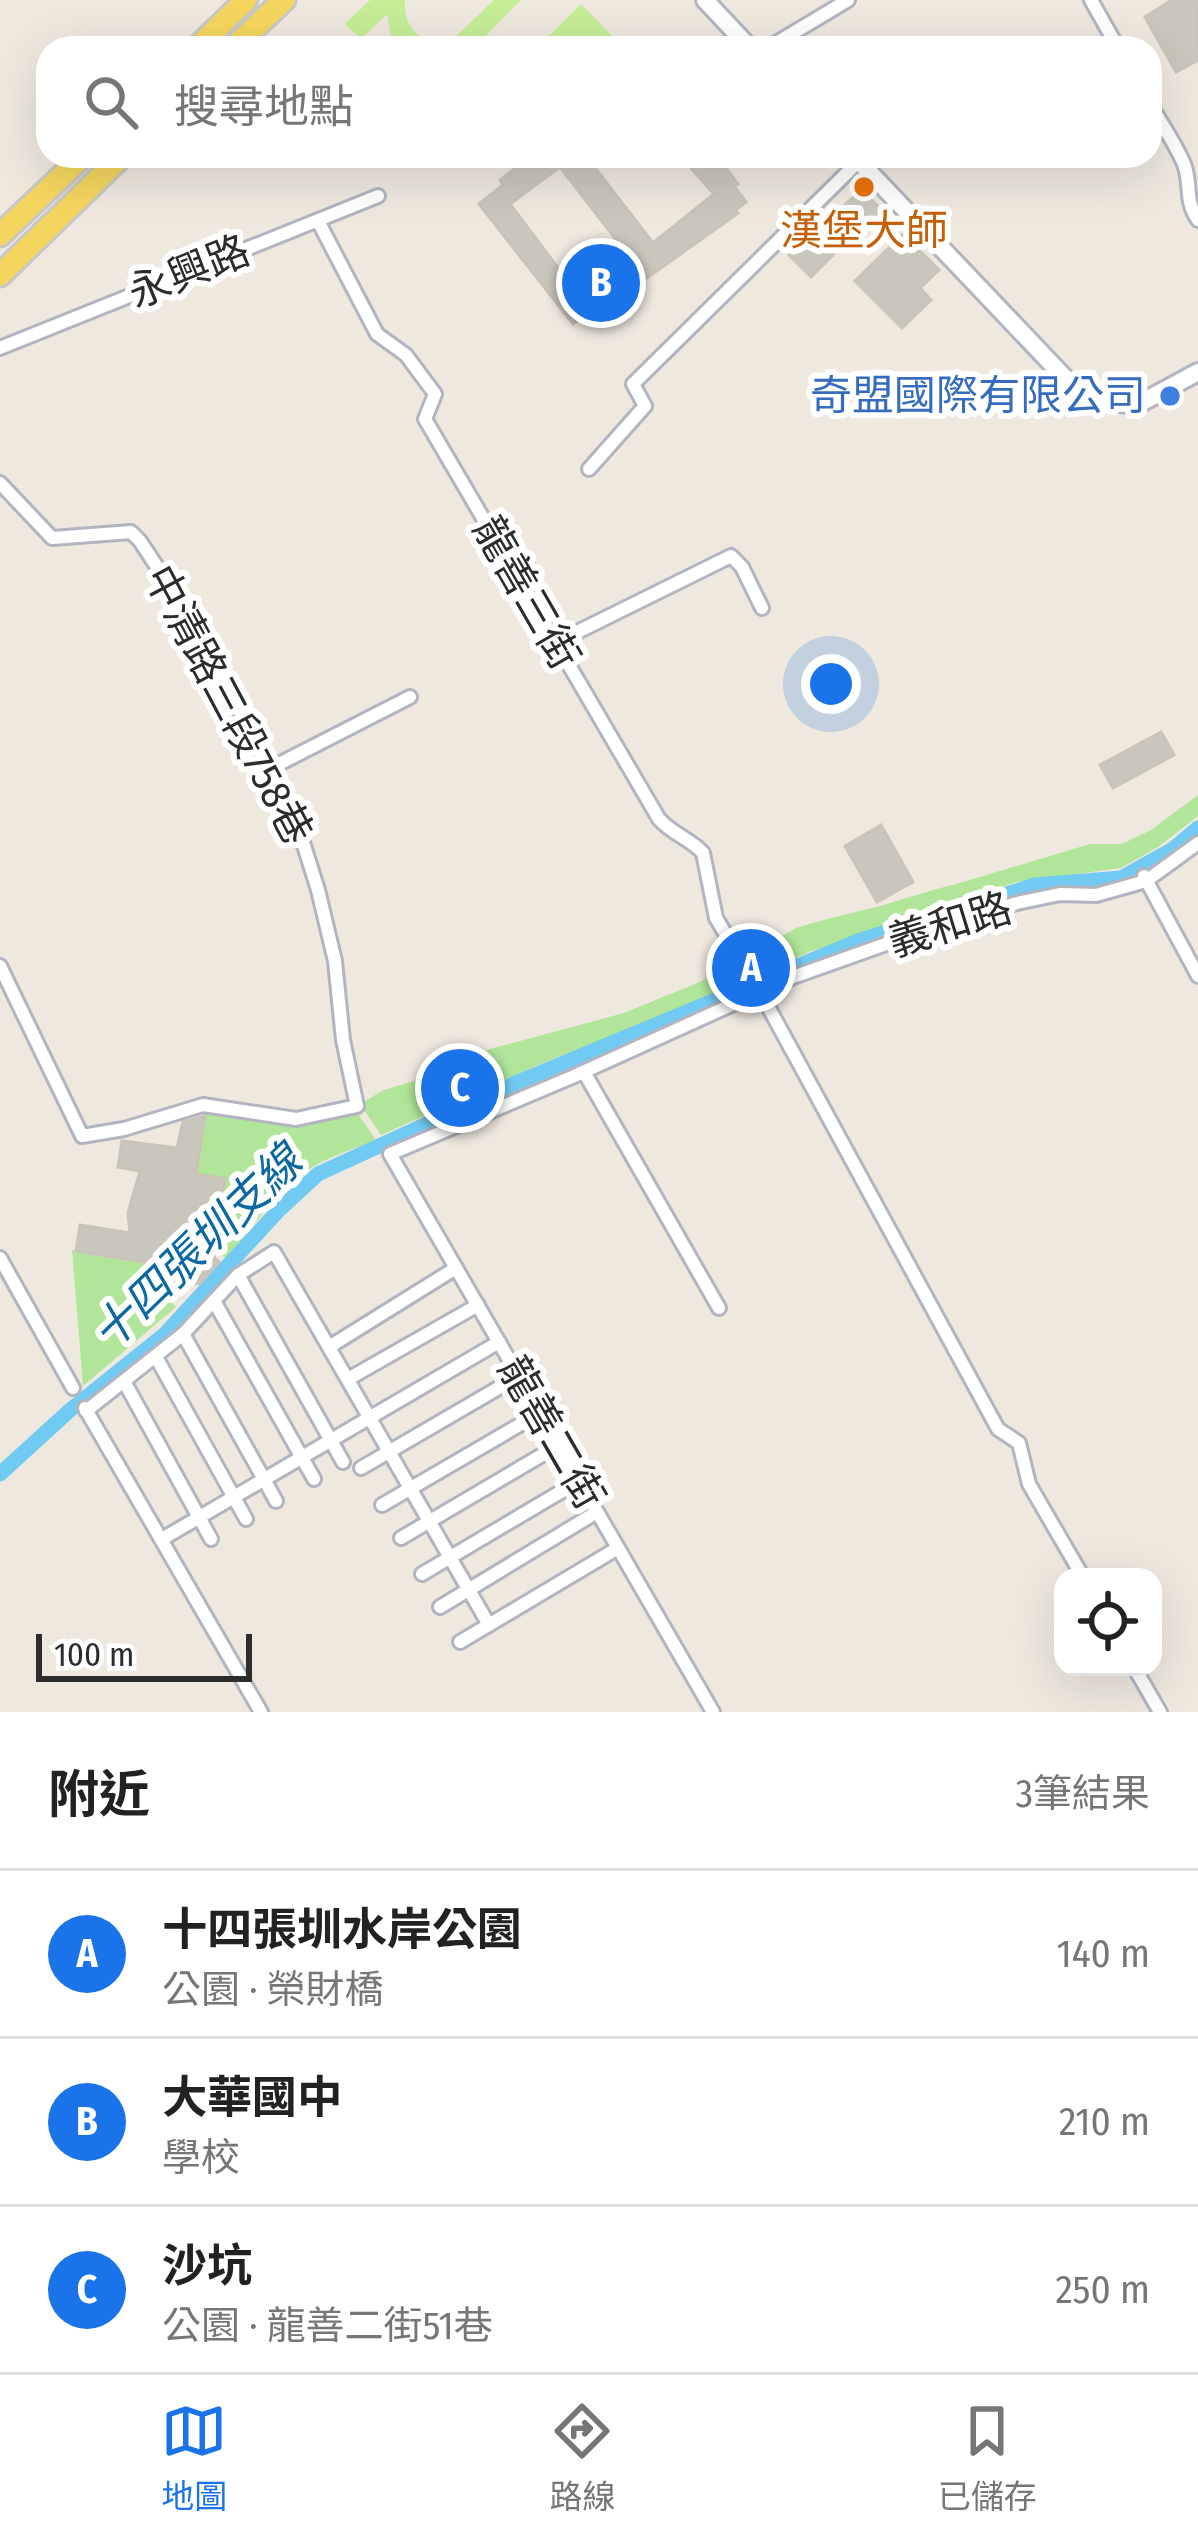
<!DOCTYPE html>
<html lang="zh-TW">
<meta charset="utf-8">
<style>
body{margin:0;font-family:"Fira Sans Condensed","Noto Sans TC",sans-serif;background:#f6f6f6;color:#222}
.controls{position:absolute;right:36px;bottom:36px;display:grid;overflow:hidden;border-radius:24px;box-shadow:0 12px 48px #0002}
.controls button{width:108px;height:108px;display:grid;place-items:center;padding:0;border:0;border-bottom:3px solid #e0e0e0;background:#fff;color:#222;font:60px sans-serif}
.scale{position:absolute;left:36px;bottom:30px;width:216px;box-sizing:border-box;padding-left:12px;border:6px solid #2c2c2c;border-top:0;font-size:33px;line-height:42px;white-space:nowrap;color:#2c2c2c;-webkit-text-stroke:9px #fff;paint-order:stroke}
.you{position:absolute;left:831px;top:684px;width:42px;height:42px;margin:-30px;border:9px solid #fff;border-radius:50%;background:#1a73e8;box-shadow:0 0 0 18px #1a73e833}
.badge{display:grid;place-items:center;width:78px;height:78px;border-radius:50%;background:#1a73e8;color:#fff;font-size:39px;font-weight:700}
.pin{position:absolute;translate:-50% -50%;border:6px solid #fff;box-shadow:0 3px 12px #0006}
.list{margin:0;padding:0;list-style:none}
h2{display:flex;justify-content:space-between;align-items:center;height:156px;margin:0;padding:0 48px;font-size:51px}
h2 small{font-size:39px;font-weight:400;color:#767676}
.list li{display:grid;grid-template-columns:78px 1fr auto;gap:36px;align-items:center;box-sizing:border-box;height:168px;padding:0 48px;border-top:3px solid #e0e0e0}
.list b{display:block;font-size:45px;white-space:nowrap}
.list p{margin:0;font-size:39px;white-space:nowrap;color:#767676}
.list em{font-size:39px;font-style:normal;color:#767676}
.icon{flex:none;width:66px;height:66px;fill:none;stroke:currentColor;stroke-width:2;stroke-linecap:round;stroke-linejoin:round}
.map{position:relative;flex:none;width:1198px;height:1712px;overflow:hidden}
.search{position:absolute;background:#fff;box-shadow:0 12px 48px #0002;left:36px;right:36px;top:36px;height:132px;display:flex;align-items:center;gap:30px;box-sizing:border-box;padding:0 42px;border-radius:36px;color:#767676;font-size:45px}
.sheet{height:660px;background:#fff}
nav{display:flex;justify-content:space-around;align-items:center;box-sizing:border-box;height:168px;border-top:3px solid #e0e0e0;background:#fff;font-size:33px;color:#767676}
nav a{display:grid;justify-items:center;gap:6px}
nav .on{color:#1a73e8}
.map>svg:first-child{display:block}
</style>
<div class="map">
<svg width="1198" height="1712" viewBox="0 0 1198 1712">
<rect width="100%" height="100%" fill="#eee8df"/>
<!-- green -->
<g fill="#b1e59a">
<path d="M1198,795V816L1158,847L1121,868L1016,882L851,940L811,951L723,992L540,1064L381,1135L360,1104L384,1090L440,1073L490,1049L624,1013L700,982L796,928C824,919 852,913 880,906C905,899 927,891 953,885L1090,844H1122L1151,830Z"/>
<path d="M204,1109L297,1123L356,1111L376,1140C352,1150 326,1157 305,1172C274,1195 250,1230 226,1259L216,1247L225,1179L196,1174Z"/>
<polygon points="72,1250 157,1264 156,1278 180,1282 166,1295 176,1307 83,1386"/>
</g>
<!-- pitch -->
<g fill="#c5ed96">
<path d="M370,0H405C403,29 421,45 450,42L494,0H521L474,48H398L390,32L387,14L361,39L345,24Z"/>
<polygon points="581,4 624,48 537,48"/>
</g>
<g fill="none" stroke-linecap="round" stroke-linejoin="round">
<!-- canal -->
<polyline stroke="#70caf1" stroke-width="15" points="0,1474 69,1411 165,1334 279,1210 318,1174 518,1082 858,941 1035,885 1121,878 1173,849 1198,828"/>
</g>
<!-- building -->
<g fill="#c9c6bd" stroke="#cac4b8" stroke-width="3" fill-rule="evenodd">
<polygon points="1172,0 1198,0 1198,60 1176,72 1145,17"/>
<path d="M531,156H586L653,243L714,194L680,156H717L738,184L734,186L746,202L736,210L738,213L598,313L590,311L573,324L479,204L503,185L500,180ZM560,167L631,259L580,297L510,204Z"/>
<polygon points="858,193 865,193 884,213 853,243 849,239 811,277 789,255"/>
<polygon points="903,234 939,270 920,288 931,300 902,328 855,281"/>
<polygon points="1161,732 1174,755 1113,788 1100,765"/>
<polygon points="881,825 913,882 877,902 845,846"/>
<polygon points="205,1116 196,1174 225,1179 214,1258 219,1262 199,1284 156,1278 157,1264 76,1251 80,1225 130,1233 128,1213 140,1171 118,1167 122,1141 177,1148 183,1122"/>
</g>
<g fill="none" stroke-linecap="round" stroke-linejoin="round">
<defs>
<g id="minor">
<polyline points="1091,0 1118,48"/>
<polyline points="768,48 848,0"/>
<path d="M1150,104C1161,123 1175,143 1184,164C1192,185 1184,200 1198,220"/>
<path d="M318,221L377,334L406,355L435,394L425,419L659,819C672,834 691,839 703,853L716,918L758,988L998,1429L1019,1443L1029,1484L1083,1577"/>
<polyline points="0,348 378,196"/>
<polyline points="589,469 645,406 633,384 859,161"/>
<polyline points="0,483 52,538 131,532 140,541 159,570 178,608 229,690 295,817 318,890 335,961 343,1040 357,1106 296,1119 203,1105 124,1129 82,1136 0,966"/>
<polyline points="555,643 731,556 742,567 762,608"/>
<polyline points="269,769 410,697"/>
<polyline points="1144,876 1198,976"/>
<polyline points="584,1072 719,1308"/>
<polyline points="0,1258 73,1388"/>
<polyline points="238,1275 343,1462"/>
<polyline points="214,1301 314,1479"/>
<polyline points="183,1334 276,1501"/>
<polyline points="329,1347 456,1268"/>
<polyline points="156,1357 246,1519"/>
<polyline points="348,1379 478,1305"/>
<polyline points="125,1383 211,1539"/>
<polyline points="85,1408 261,1712"/>
<polyline points="86,1411 183,1334 238,1275 274,1252 489,1625"/>
<polyline points="361,1468 519,1376"/>
<polyline points="382,1505 540,1413"/>
<polyline points="401,1538 559,1445"/>
<polyline points="162,1539 499,1342"/>
<polyline points="422,1574 579,1481"/>
<polyline points="440,1607 597,1512"/>
<polyline points="460,1642 618,1548"/>
<polyline points="1134,1667 1160,1712"/>
<polyline points="713,1712 390,1154 572,1077 793,977 900,939 1017,903 1060,894 1096,895 1146,881 1198,843"/>
</g>
<g id="tertiary">
<polyline points="705,0 750,48"/>
<polyline points="854,156 1084,398 1137,405 1198,372"/>
</g>
<g id="primary">
<polyline points="197,48 246,0"/>
<polyline points="233,48 284,0"/>
<polyline points="0,235 83,156"/>
<polyline points="0,275 122,156"/>
</g>
</defs>
<!-- minor casing -->
<use href="#minor" stroke="#b2b4c0" stroke-width="18"/>
<!-- tertiary casing -->
<use href="#tertiary" stroke="#b2b4c0" stroke-width="22"/>
<!-- primary casing -->
<use href="#primary" stroke="#c8c8c8" stroke-width="27"/>
<!-- minor -->
<use href="#minor" stroke="#fff" stroke-width="12"/>
<!-- tertiary -->
<use href="#tertiary" stroke="#fff" stroke-width="16"/>
<!-- primary -->
<use href="#primary" stroke="#f4d65e" stroke-width="21"/>
</g>
<!-- markers -->
<circle fill="#e8710a" stroke="#fff" stroke-width="4.5" cx="864" cy="187" r="12"/>
<circle fill="#3f7fe0" stroke="#fff" stroke-width="4.5" cx="1170" cy="396" r="12"/>
<g text-anchor="middle" dominant-baseline="central" stroke-width="12" stroke-linejoin="round" paint-order="stroke">
<!-- food labels -->
<g font-size="42" fill="#c56008" stroke="#fff">
<text x="864" y="231">漢堡大師</text>
</g>
<!-- street labels -->
<g font-size="42" fill="#2c2c2c" stroke="#fff">
<text transform="translate(189 272) rotate(-22)">永興路</text>
<text transform="translate(526 593) rotate(60)">龍善三街</text>
<text transform="translate(228 705) rotate(62)">中清路三段758巷</text>
<text transform="translate(950 925) rotate(-17)">義和路</text>
<text transform="translate(551 1433) rotate(60)">龍善二街</text>
</g>
<!-- shop labels -->
<g font-size="42" fill="#366cbe" stroke="#fff" text-anchor="end">
<text x="1146" y="396">奇盟國際有限公司</text>
</g>
<!-- water labels -->
<g font-size="45" font-style="italic" fill="#0b68a2" stroke="#fff">
<text transform="translate(197 1248) rotate(-44)">十四張圳支線</text>
</g>
</g>
</svg>
<div class="controls">
<button><svg class="icon" aria-label="locate" viewBox="0 0 24 24"><circle cx="12" cy="12" r="6"/><path d="M12 2v4M12 18v4M2 12h4M18 12h4"/></svg></button>
</div>
<div class="scale">100 m</div>
<div class="you"></div>
<div class="pin badge" style="left:751px;top:968px">A</div>
<div class="pin badge" style="left:601px;top:283px">B</div>
<div class="pin badge" style="left:460px;top:1088px">C</div>
<div class="search"><svg class="icon" aria-label="search" viewBox="0 0 24 24"><circle cx="10" cy="10" r="6"/><path d="M15 15l6 6"/></svg>搜尋地點</div>
</div>
<section class="sheet">
<h2>附近<small>3筆結果</small></h2>
<ul class="list">
<li><span class="badge">A</span><div><b>十四張圳水岸公園</b><p>公園 · 榮財橋</p></div><em>140 m</em></li>
<li><span class="badge">B</span><div><b>大華國中</b><p>學校</p></div><em>210 m</em></li>
<li><span class="badge">C</span><div><b>沙坑</b><p>公園 · 龍善二街51巷</p></div><em>250 m</em></li>
</ul>
</section>
<nav>
<a class="on"><svg class="icon" aria-label="map" viewBox="0 0 24 24"><path d="M3 6l6-2 6 2 6-2v14l-6 2-6-2-6 2zM9 4v14M15 6v14"/></svg>地圖</a>
<a><svg class="icon" aria-label="directions" viewBox="0 0 24 24"><path d="M12 3l9 9-9 9-9-9zM9 14v-3h6M13 9l2 2-2 2"/></svg>路線</a>
<a><svg class="icon" aria-label="saved" viewBox="0 0 24 24"><path d="M7 4h10v16l-5-4-5 4z"/></svg>已儲存</a>
</nav>
